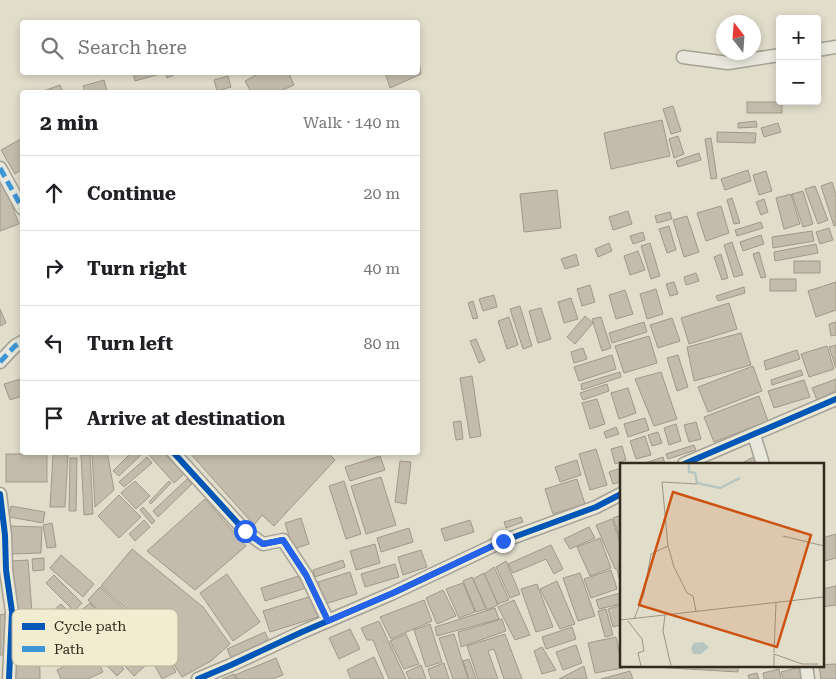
<!DOCTYPE html>
<meta charset="utf-8">
<style>
body{margin:0;font-family:"Roboto Serif",serif;background:#f6f6f6;color:#202124}
.controls{position:absolute;right:15px;top:15px;display:grid;overflow:hidden;border-radius:5px;box-shadow:0 2px 8px #0003}
.controls button{width:45px;height:45px;display:grid;place-items:center;padding:0;border:0;border-bottom:1px solid #e0e0e0;background:#fff;color:#202124;font:25px sans-serif}
.compass{position:absolute;left:716px;top:15px;width:45px;height:45px;border-radius:50%;background:#fff;box-shadow:0 2px 8px #0003;rotate:343deg}
.stop{position:absolute;width:15px;height:15px;margin:-11px;border:4px solid #2563eb;border-radius:50%;background:#fff}
.stop.end{background:#2563eb;border-color:#fff;box-shadow:0 1px 5px #0008}
.list{margin:0;padding:0;list-style:none}
h2{display:flex;justify-content:space-between;align-items:center;height:65px;margin:0;padding:0 20px;font-size:21px}
h2 small{font-size:16px;font-weight:400;color:#757577}
.list li{display:grid;grid-template-columns:32px 1fr auto;gap:15px;align-items:center;box-sizing:border-box;height:75px;padding:0 20px;border-top:1px solid #e0e0e0}
.list b{display:block;font-size:19px;white-space:nowrap}
.list em{font-size:16px;font-style:normal;color:#757577}
.icon{flex:none;width:28px;height:28px;fill:none;stroke:currentColor;stroke-width:2;stroke-linecap:round;stroke-linejoin:round}
.map{position:relative;flex:none;width:836px;height:679px;overflow:hidden}
.search{position:absolute;background:#fff;box-shadow:0 2px 8px #0003;left:20px;top:20px;width:400px;height:55px;display:flex;align-items:center;gap:12px;box-sizing:border-box;padding:0 18px;border-radius:5px;color:#757577;font-size:19px}
.panel{position:absolute;background:#fff;box-shadow:0 2px 8px #0003;left:20px;top:90px;width:400px;height:365px;border-radius:5px}
.map>svg:first-child{display:block}
</style>
<div class="map">
<svg width="836" height="679" viewBox="0 0 836 679">
<rect width="100%" height="100%" fill="#e0ddcb"/>
<!-- building -->
<g fill="#c3bcac" stroke="#a0998b">
<polygon points="418,55 421,74 390,88 385,72 418,72"/>
<polygon points="133,72 159,72 160,74 135,81"/>
<polygon points="165,72 173,72 174,75 167,78"/>
<polygon points="261,72 288,72 294,85 278,92 251,92 245,81"/>
<polygon points="228,76 231,87 217,91 214,80"/>
<polygon points="104,80 107,91 85,92 83,86"/>
<polygon points="60,85 63,92 41,92"/>
<rect x="747" y="102" width="35" height="11"/>
<polygon points="673,106 681,131 671,134 663,109"/>
<polygon points="662,120 670,156 611,169 604,133"/>
<polygon points="756,121 757,127 738,128 738,123"/>
<polygon points="778,123 781,132 764,137 761,128"/>
<polygon points="717,132 756,133 755,143 717,142"/>
<polygon points="678,136 684,154 674,158 669,139"/>
<polygon points="711,138 717,178 711,179 705,139"/>
<polygon points="21,139 22,142 22,169 15,174 1,150"/>
<polygon points="699,153 701,160 678,167 676,161"/>
<polygon points="748,170 751,181 725,190 721,179"/>
<polygon points="766,171 772,191 759,195 753,175"/>
<polygon points="0,174 19,224 0,231"/>
<polygon points="832,182 836,194 836,225 834,226 821,186"/>
<polygon points="815,186 828,220 818,224 805,189"/>
<polygon points="557,190 561,228 524,232 520,194"/>
<polygon points="803,191 813,224 803,227 792,194"/>
<polygon points="791,194 800,224 784,229 776,198"/>
<polygon points="732,198 740,223 734,224 727,200"/>
<polygon points="764,199 768,212 761,215 756,202"/>
<polygon points="721,206 729,233 706,241 697,213"/>
<polygon points="628,211 632,224 613,230 609,217"/>
<polygon points="670,212 672,219 657,223 655,216"/>
<polygon points="687,216 699,252 684,257 673,220"/>
<polygon points="761,222 763,228 737,236 735,230"/>
<polygon points="669,226 676,250 667,253 659,229"/>
<polygon points="829,228 833,240 820,244 816,232"/>
<polygon points="812,231 814,241 773,248 772,237"/>
<polygon points="643,232 645,240 633,244 630,236"/>
<polygon points="761,235 764,244 743,251 740,242"/>
<polygon points="732,242 743,275 734,277 724,245"/>
<polygon points="609,243 612,251 598,257 595,249"/>
<polygon points="650,243 660,276 651,279 641,246"/>
<polygon points="816,244 818,253 775,261 774,252"/>
<polygon points="638,251 645,270 630,275 624,256"/>
<polygon points="759,252 766,277 761,278 753,254"/>
<polygon points="576,254 579,265 565,269 561,259"/>
<polygon points="721,254 728,278 722,280 714,257"/>
<rect x="794" y="261" width="26" height="12"/>
<polygon points="696,273 699,281 686,285 684,277"/>
<rect x="770" y="279" width="26" height="12"/>
<polygon points="674,282 678,294 670,296 666,284"/>
<polygon points="836,282 836,310 816,317 808,291"/>
<polygon points="590,285 595,302 582,306 577,289"/>
<polygon points="744,287 745,293 718,301 716,296"/>
<polygon points="656,289 663,314 647,319 640,294"/>
<polygon points="625,290 633,314 616,319 609,295"/>
<polygon points="494,295 497,307 483,311 479,299"/>
<polygon points="571,298 578,319 564,323 558,302"/>
<polygon points="473,301 478,318 473,319 468,303"/>
<polygon points="729,303 737,329 689,344 681,318"/>
<polygon points="520,306 532,346 523,349 510,309"/>
<polygon points="541,308 551,339 538,343 529,311"/>
<polygon points="0,309 6,323 0,326"/>
<polygon points="585,316 593,323 575,344 567,337"/>
<polygon points="509,317 518,345 507,349 498,321"/>
<polygon points="601,317 611,348 602,351 592,319"/>
<polygon points="672,318 680,341 658,348 650,325"/>
<polygon points="644,322 647,332 612,343 609,333"/>
<polygon points="836,322 836,335 831,336 829,324"/>
<polygon points="741,333 751,365 694,381 687,347"/>
<polygon points="649,336 657,363 624,373 615,346"/>
<polygon points="476,339 485,360 479,363 470,341"/>
<polygon points="836,345 836,368 829,347"/>
<polygon points="827,346 834,369 809,377 801,354"/>
<polygon points="583,348 587,359 574,363 571,352"/>
<polygon points="797,350 800,359 766,370 764,361"/>
<polygon points="612,355 616,369 579,381 574,367"/>
<polygon points="678,355 688,387 677,391 667,358"/>
<polygon points="753,366 762,391 708,412 698,387"/>
<polygon points="801,370 803,375 772,385 771,380"/>
<polygon points="620,372 621,377 582,390 581,384"/>
<polygon points="661,372 677,419 654,426 635,379"/>
<polygon points="472,376 481,436 470,438 460,378"/>
<polygon points="21,379 22,396 10,400 4,384"/>
<polygon points="836,379 836,391 817,400 812,388"/>
<polygon points="804,380 810,397 774,408 768,391"/>
<polygon points="607,384 609,391 583,400 580,393"/>
<polygon points="628,388 636,413 619,419 611,393"/>
<polygon points="759,396 768,421 714,442 704,417"/>
<polygon points="597,399 605,424 590,429 582,403"/>
<polygon points="645,418 649,430 628,437 624,424"/>
<polygon points="461,421 463,439 456,440 453,422"/>
<polygon points="696,422 701,439 689,442 684,425"/>
<polygon points="676,424 681,441 669,445 664,428"/>
<polygon points="616,427 619,434 606,438 604,432"/>
<polygon points="658,432 662,443 652,446 648,435"/>
<polygon points="645,436 651,455 636,459 630,441"/>
<polygon points="694,445 696,450 668,459 666,454"/>
<polygon points="622,446 626,460 615,464 611,449"/>
<polygon points="596,449 607,485 590,490 579,454"/>
<polygon points="107,452 114,490 95,507 92,454"/>
<polygon points="132,452 144,452 119,476 113,471"/>
<polygon points="151,452 163,452 184,474 174,483 149,455"/>
<polygon points="189,452 327,452 335,460 274,526 262,515 254,525"/>
<rect x="6" y="454" width="41" height="28"/>
<polygon points="53,454 68,455 65,507 50,507"/>
<polygon points="81,455 90,455 93,514 84,515"/>
<polygon points="757,455 760,464 740,464"/>
<polygon points="380,456 385,470 350,481 345,467"/>
<polygon points="147,457 152,463 124,487 119,482"/>
<polygon points="663,457 665,464 645,464 645,463"/>
<polygon points="70,458 77,458 76,511 69,511"/>
<polygon points="577,460 581,475 560,482 555,467"/>
<polygon points="400,461 411,462 406,504 395,502"/>
<polygon points="621,468 621,482 613,484 609,472"/>
<polygon points="381,477 396,525 366,534 351,486"/>
<polygon points="187,479 192,484 158,517 153,511"/>
<polygon points="577,479 585,504 553,514 545,489"/>
<polygon points="135,481 150,496 136,509 121,493"/>
<polygon points="169,481 171,483 151,504 149,502"/>
<polygon points="344,481 361,534 346,539 329,486"/>
<polygon points="119,495 141,517 119,538 98,516"/>
<polygon points="205,499 246,546 195,590 147,551"/>
<polygon points="11,506 45,512 43,523 9,517"/>
<polygon points="143,507 155,521 152,524 140,510"/>
<polygon points="621,515 621,541 613,518"/>
<polygon points="521,517 523,522 506,528 504,522"/>
<polygon points="301,518 309,544 293,549 285,523"/>
<polygon points="612,519 621,545 621,567 615,569 596,525"/>
<polygon points="144,520 150,527 135,541 129,534"/>
<polygon points="470,520 474,532 445,541 441,529"/>
<polygon points="52,523 56,547 47,548 43,525"/>
<polygon points="9,526 42,527 41,553 12,554"/>
<polygon points="589,527 595,538 570,549 564,539"/>
<polygon points="409,528 413,542 381,552 377,538"/>
<polygon points="836,534 836,558 825,561 822,552 822,538"/>
<polygon points="600,538 611,568 590,576 577,547"/>
<polygon points="375,544 380,563 356,570 350,551"/>
<polygon points="551,545 563,569 554,574 546,559 513,573 508,564"/>
<polygon points="132,549 203,607 230,644 211,661 182,677 153,632 101,586"/>
<polygon points="421,550 427,567 403,575 398,557"/>
<polygon points="61,555 94,584 83,597 50,568"/>
<polygon points="44,558 44,570 33,571 32,559"/>
<polygon points="28,560 32,612 16,613 12,561"/>
<polygon points="343,560 345,567 315,577 313,570"/>
<polygon points="506,561 520,594 510,598 496,567"/>
<polygon points="395,564 399,577 365,587 361,574"/>
<polygon points="494,567 509,600 498,604 484,574"/>
<polygon points="621,569 621,585 617,570"/>
<polygon points="611,570 617,589 591,598 584,579"/>
<polygon points="350,572 357,594 325,604 318,582"/>
<polygon points="484,573 498,605 487,610 473,579"/>
<polygon points="580,573 595,616 578,621 563,578"/>
<polygon points="227,574 260,622 233,641 200,593"/>
<polygon points="54,575 82,603 74,611 46,583"/>
<polygon points="302,575 306,588 265,601 261,588"/>
<polygon points="472,577 486,609 476,612 463,581"/>
<polygon points="557,581 575,624 560,629 540,589"/>
<polygon points="463,583 475,612 459,618 446,589"/>
<polygon points="537,584 553,627 536,632 521,589"/>
<polygon points="836,586 836,605 822,607 822,589"/>
<polygon points="100,587 152,634 162,650 146,659 121,634 88,600"/>
<polygon points="443,590 456,616 437,624 426,598"/>
<polygon points="620,593 621,604 599,609 596,600"/>
<polygon points="312,596 318,617 270,632 263,611"/>
<polygon points="424,600 432,621 391,639 380,617"/>
<polygon points="514,600 530,635 515,640 498,607"/>
<polygon points="90,603 146,665 134,676 77,614"/>
<polygon points="61,604 124,669 117,676 53,611"/>
<polygon points="621,605 621,625 613,627 608,609"/>
<polygon points="495,608 499,619 437,636 435,627"/>
<polygon points="606,609 613,635 605,637 598,611"/>
<polygon points="5,614 3,655 0,655 0,615"/>
<polygon points="39,619 40,679 15,679 20,620"/>
<polygon points="502,619 506,631 461,647 458,632"/>
<polygon points="379,621 406,679 389,679 373,640 367,640 361,628"/>
<polygon points="430,624 442,662 426,667 414,630"/>
<polygon points="572,627 576,639 546,649 542,637"/>
<polygon points="350,629 360,649 339,659 329,638"/>
<polygon points="265,632 269,641 231,658 227,649"/>
<polygon points="406,634 419,664 404,669 390,641"/>
<polygon points="454,634 468,679 453,679 439,638"/>
<polygon points="505,634 522,679 504,679 494,649 488,651 498,679 478,679 467,646"/>
<polygon points="616,637 623,668 595,673 588,643"/>
<polygon points="576,645 582,663 563,670 556,652"/>
<polygon points="542,647 556,670 542,674 534,651"/>
<polygon points="93,652 103,672 88,679 61,679 57,670"/>
<polygon points="167,655 176,672 162,679 153,662"/>
<polygon points="374,657 384,679 351,679 347,670"/>
<polygon points="276,658 283,675 272,679 237,679 235,675"/>
<polygon points="469,659 476,679 469,679 463,661"/>
<polygon points="444,663 449,679 431,679 428,669"/>
<polygon points="836,664 836,679 821,679 819,665"/>
<polygon points="421,665 426,679 409,679 406,672"/>
<polygon points="653,665 738,665 738,672 653,667"/>
<polygon points="584,666 587,679 559,679"/>
<polygon points="800,667 803,679 783,679 781,672"/>
<polygon points="779,669 781,679 764,679 763,673"/>
<polygon points="630,671 633,679 601,679"/>
<polygon points="757,673 759,679 749,679 748,675"/>
<polygon points="234,674 236,679 222,679"/>
</g>
<g fill="none" stroke-linecap="round" stroke-linejoin="round">
<defs>
<g id="street">
<polyline points="817,50 836,47"/>
<polyline points="683,57 728,63 780,55"/>
<polyline points="0,168 22,208"/>
<polyline points="0,362 15,346 22,342"/>
<polyline points="754,435 763,464"/>
<polyline points="173,452 245,531 263,544 283,540 306,575 328,621"/>
<polyline points="684,464 836,399"/>
<polyline points="0,494 5,535 6,570 12,612 9,679"/>
<polyline points="806,665 808,679"/>
<polyline points="198,679 231,665 302,632 393,593 503,541 596,507 621,494"/>
</g>
</defs>
<!-- street casing -->
<use href="#street" stroke="#a5a194" stroke-width="15"/>
<!-- street -->
<use href="#street" stroke="#e8e7dc" stroke-width="12"/>
<!-- quiet -->
<g stroke="#3d96d5" stroke-width="5" stroke-dasharray="10 5" stroke-linecap="butt">
<polyline points="0,168 22,208"/>
<polyline points="0,362 15,346 22,342"/>
</g>
<defs>
<g id="cycleway">
<polyline points="173,452 245,531 263,544 283,540 306,575 328,621"/>
<polyline points="684,464 836,399"/>
<polyline points="0,494 5,535 6,570 12,612 9,679"/>
<polyline points="198,679 231,665 302,632 393,593 503,541 596,507 621,494"/>
</g>
</defs>
<!-- cycleway casing -->
<use href="#cycleway" stroke="#f2edd0" stroke-width="9"/>
<!-- cycleway -->
<use href="#cycleway" stroke="#0057b8" stroke-width="6"/>
</g>
<g fill="none" stroke-linecap="round" stroke-linejoin="round">
<!-- route -->
<polyline stroke="#2563eb" stroke-width="6" points="245,531 263,544 283,540 306,575 328,621 393,593 503,541"/>
</g>
<!-- overview -->
<g transform="translate(620 463)">
<rect width="204" height="204" fill="#e0ddcb"/>
<path d="M83,179L89,184L81,191H73L71,185L74,180Z" fill="#b6c6be"/>
<path fill="none" stroke="#b6c6be" stroke-width="2.5" d="M69,1V9L75,10L77,20L100,25L120,15"/>
<path fill="none" stroke="#9a9685" stroke-width="1" d="M163,73L204,83M48,83L54,104L67,130L73,133L76,148M45,152L43,168L51,203M14,156L24,131L31,91L48,83L42,19L77,21M0,157L204,134M8,158L22,176L24,188L18,190L21,203M154,190L156,140M154,203V191L182,201H198"/>
<path fill="#cd520f" fill-opacity="0.15" stroke="#cd520f" stroke-width="2.5" d="M53,29L191,72L157,184L19,142Z"/>
<rect width="204" height="204" fill="none" stroke="#322b1d" stroke-width="2.5"/>
</g>
<!-- legend -->
<rect x="12" y="609" width="166" height="57" rx="8" fill="#f2edd0" stroke="#b8b39a" stroke-width="1"/>
<rect x="22" y="623" width="23" height="7" fill="#0057b8"/>
<rect x="22" y="646" width="23" height="6" fill="#3d96d5"/>
<g font-size="14" fill="#322b1d">
<text x="54" y="631">Cycle path</text>
<text x="54" y="654">Path</text>
</g>
</svg>
<div class="controls">
<button>+</button>
<button>−</button>
</div>
<svg class="compass" viewBox="-18 -18 36 36"><path d="M0-13l5 13h-10z" fill="#e53935"/><path d="M0 13l5-13h-10z" fill="#757577"/></svg>
<div class="stop" style="left:245px;top:531px"></div>
<div class="stop end" style="left:503px;top:541px"></div>
<div class="search"><svg class="icon" aria-label="search" viewBox="0 0 24 24"><circle cx="10" cy="10" r="6"/><path d="M15 15l6 6"/></svg>Search here</div>
<section class="panel">
<h2>2 min<small>Walk · 140 m</small></h2>
<ul class="list">
<li><svg class="icon" aria-label="ahead" viewBox="0 0 24 24"><path d="M12 20V5M6 11l6-6 6 6"/></svg><div><b>Continue</b></div><em>20 m</em></li>
<li><svg class="icon" aria-label="right" viewBox="0 0 24 24"><path d="M7 20v-9h11M14 6l5 5-5 5"/></svg><div><b>Turn right</b></div><em>40 m</em></li>
<li><svg class="icon" aria-label="left" viewBox="0 0 24 24"><path d="M17 20v-9H6M10 6l-5 5 5 5"/></svg><div><b>Turn left</b></div><em>80 m</em></li>
<li><svg class="icon" aria-label="arrive" viewBox="0 0 24 24"><path d="M6 21V4h12l-3 4 3 4H6"/></svg><div><b>Arrive at destination</b></div></li>
</ul>
</section>
</div>
